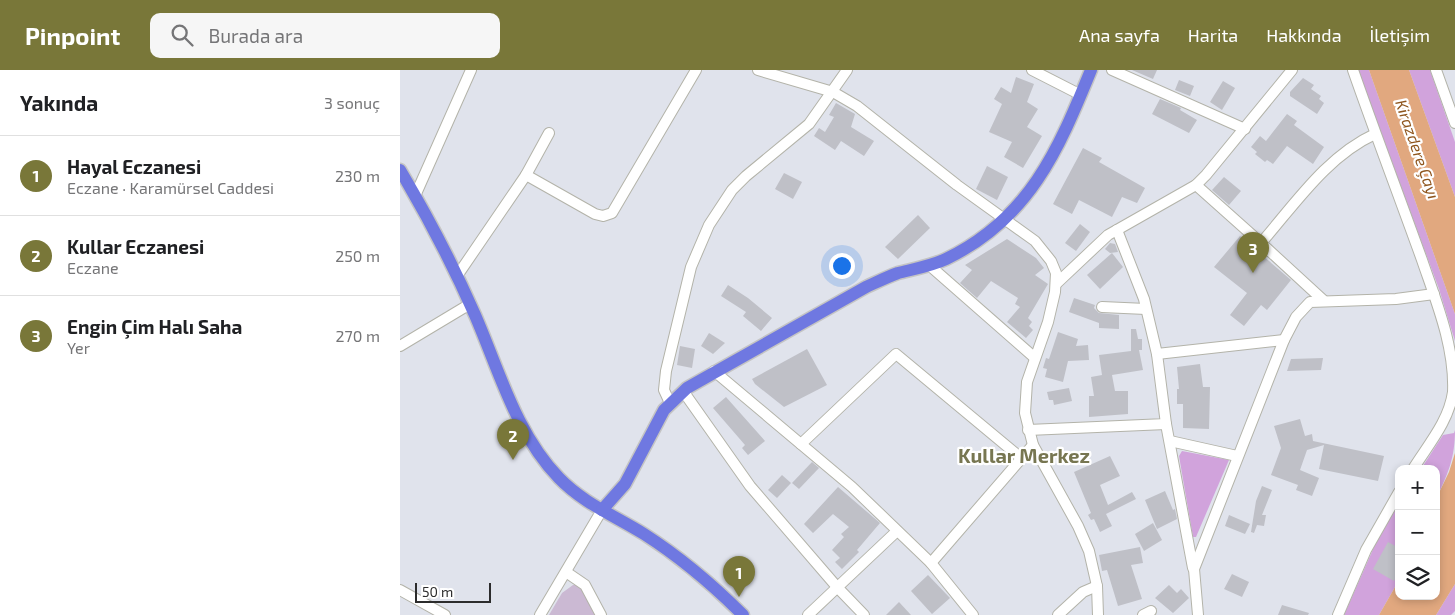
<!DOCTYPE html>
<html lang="tr">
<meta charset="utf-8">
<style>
body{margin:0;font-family:"Exo 2",sans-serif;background:#f6f6f6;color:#202124}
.controls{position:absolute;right:15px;bottom:15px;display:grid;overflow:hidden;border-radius:10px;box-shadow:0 2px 8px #0003}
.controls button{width:45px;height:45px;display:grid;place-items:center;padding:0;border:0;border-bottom:1px solid #e0e0e0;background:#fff;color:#202124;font:25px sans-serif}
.scale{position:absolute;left:15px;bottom:12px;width:76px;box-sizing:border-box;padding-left:5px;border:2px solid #2c2c2c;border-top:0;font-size:14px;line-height:18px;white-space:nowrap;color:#2c2c2c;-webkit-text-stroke:4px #fff;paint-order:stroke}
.you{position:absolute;left:441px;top:195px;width:18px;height:18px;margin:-12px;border:4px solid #fff;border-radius:50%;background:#1a73e8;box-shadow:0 0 0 8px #1a73e833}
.badge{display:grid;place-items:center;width:32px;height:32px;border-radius:50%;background:#797739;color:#fff;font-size:16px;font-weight:700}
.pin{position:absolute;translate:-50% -41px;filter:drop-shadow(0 1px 2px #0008)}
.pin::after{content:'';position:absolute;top:26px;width:18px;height:15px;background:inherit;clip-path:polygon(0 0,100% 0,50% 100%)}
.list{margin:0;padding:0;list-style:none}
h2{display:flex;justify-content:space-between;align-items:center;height:65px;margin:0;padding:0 20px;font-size:21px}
h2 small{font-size:16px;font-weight:400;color:#757577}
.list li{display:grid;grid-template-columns:32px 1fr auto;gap:15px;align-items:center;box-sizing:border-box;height:80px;padding:0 20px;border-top:1px solid #e0e0e0}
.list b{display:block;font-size:19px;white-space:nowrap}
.list p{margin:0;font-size:16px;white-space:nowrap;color:#757577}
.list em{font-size:16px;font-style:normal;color:#757577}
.icon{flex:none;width:28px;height:28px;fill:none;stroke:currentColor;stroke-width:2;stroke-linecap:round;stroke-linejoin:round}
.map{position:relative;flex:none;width:1055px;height:545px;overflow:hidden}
header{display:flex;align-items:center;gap:30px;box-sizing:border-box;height:70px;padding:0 25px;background:#797739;color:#fff}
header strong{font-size:24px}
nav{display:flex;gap:28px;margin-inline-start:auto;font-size:18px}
.search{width:350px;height:45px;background:#f6f6f6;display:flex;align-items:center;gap:12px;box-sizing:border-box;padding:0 18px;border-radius:10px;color:#757577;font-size:19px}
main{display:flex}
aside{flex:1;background:#fff}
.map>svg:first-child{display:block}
</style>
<header>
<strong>Pinpoint</strong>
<div class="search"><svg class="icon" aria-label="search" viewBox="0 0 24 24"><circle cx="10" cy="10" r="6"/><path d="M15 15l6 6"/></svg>Burada ara</div>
<nav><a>Ana sayfa</a><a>Harita</a><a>Hakkında</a><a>İletişim</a></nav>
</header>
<main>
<aside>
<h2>Yakında<small>3 sonuç</small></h2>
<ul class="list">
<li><span class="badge">1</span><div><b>Hayal Eczanesi</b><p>Eczane · Karamürsel Caddesi</p></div><em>230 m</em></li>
<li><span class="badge">2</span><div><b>Kullar Eczanesi</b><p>Eczane</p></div><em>250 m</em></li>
<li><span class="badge">3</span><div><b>Engin Çim Halı Saha</b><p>Yer</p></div><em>270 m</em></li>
</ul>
</aside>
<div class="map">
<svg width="1055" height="545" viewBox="0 0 1055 545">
<rect width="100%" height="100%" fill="#e0e3ec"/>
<!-- green -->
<g fill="#d1a3dc">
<polygon points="958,0 969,0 1055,244 1055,271 1039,219"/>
<polygon points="1009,0 1030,0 1055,72 1055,127"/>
<path d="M1055,360C1055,388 1048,404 1036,429V399H1021L1043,365L1054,363Z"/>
<polygon points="782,381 829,390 796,467 793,467 779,386"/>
<polygon points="999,432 999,510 979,545 944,545 978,468"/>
<polygon points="1055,514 1055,541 1051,545 1036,545"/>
</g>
<!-- cemetery -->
<polygon fill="#cbb9d3" points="173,515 180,515 196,545 149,545 162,523"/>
<!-- water -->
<g fill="#e1a87f">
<polygon points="969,0 1009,0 1055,127 1055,244"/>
<polygon points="1055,383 1055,514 1036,545 979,545 999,510 999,526 1036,526 1036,429 1049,402"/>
</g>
<!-- building -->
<g fill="#bfc0c7">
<polygon points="732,0 757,0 753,9"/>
<polygon points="616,7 634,14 627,32 638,39 627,57 642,66 623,98 604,87 612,72 589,62 602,34 594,29 601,17 611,23"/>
<polygon points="903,8 914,15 911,19 921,26 919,29 924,33 917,44 890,26 890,22"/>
<polygon points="779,10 794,16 790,26 775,20"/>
<polygon points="823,11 835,18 822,40 810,32"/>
<polygon points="760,29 781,38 780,40 797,50 789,63 752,44"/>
<polygon points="436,33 455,44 451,57 474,71 464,86 441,71 435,80 414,66 419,58 425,62 434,47 429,45"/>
<polygon points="887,44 897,51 894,55 924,77 913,94 887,76 873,94 867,90 865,92 855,84 857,82 851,77 860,66 866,71"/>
<polygon points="683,78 702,88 699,92 745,118 737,133 722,127 712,147 679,130 672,144 653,134"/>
<polygon points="587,96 608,107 597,130 576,119"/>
<polygon points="384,103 402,112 393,129 375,119"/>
<polygon points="824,107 841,121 829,135 812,120"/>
<polygon points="518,145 530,158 498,189 485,177"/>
<polygon points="680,154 690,162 676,181 665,173"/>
<polygon points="840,166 891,210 867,240 861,235 844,256 830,245 847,223 814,197"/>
<polygon points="607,169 636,188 644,198 635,205 648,214 628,248 632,252 629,256 633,260 626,268 607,252 620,237 615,234 618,228 591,211 577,228 560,213 572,200 565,195"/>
<polygon points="710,173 715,174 718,182 710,183 705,179"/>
<polygon points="712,183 723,197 700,219 687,205"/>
<polygon points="328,215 348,228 372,248 361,261 343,246 346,242 321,226"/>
<polygon points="674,228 695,235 694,238 699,243 719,245 719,259 699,258 699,253 669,242"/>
<polygon points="731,259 736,259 738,269 742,269 742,280 739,280 743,300 712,305 715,321 728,321 728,344 689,347 689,326 694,326 691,307 702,305 699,285 731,281"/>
<polygon points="658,262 678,269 676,276 688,275 689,290 668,291 663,312 645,307 647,299 643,298 646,288 649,289"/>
<polygon points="309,263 325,273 313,284 301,276"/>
<polygon points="280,276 295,279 292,298 277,295"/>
<polygon points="407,279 427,315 384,337 355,314 352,309"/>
<polygon points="923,288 921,300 887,301 891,289"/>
<polygon points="800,294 803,317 810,317 809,359 783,358 783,334 777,334 777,319 779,319 777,297"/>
<polygon points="669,318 672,331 654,335 653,330 649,330 647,322"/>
<polygon points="326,327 365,371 348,385 342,378 345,375 313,338"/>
<polygon points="900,349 905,366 912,364 913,371 984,386 978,411 919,399 924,375 907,380 900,400 919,408 912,426 896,420 898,415 871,405 881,378 874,356"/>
<polygon points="710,386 720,406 700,415 708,435 732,422 736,429 706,444 712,456 700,462 694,449 691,450 688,445 691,443 674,402"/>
<polygon points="412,392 419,398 399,419 392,413"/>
<polygon points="382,405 391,413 377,428 368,420"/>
<polygon points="862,416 872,420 862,445 866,445 864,456 857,455 854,463 851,462 856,431"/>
<polygon points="438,417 480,453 457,480 459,482 442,499 435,492 440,488 432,480 444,467 441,464 449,457 433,444 413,463 404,454"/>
<polygon points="765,421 773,440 775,439 777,449 757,459 745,430"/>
<polygon points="829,445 850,454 845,464 825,456"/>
<polygon points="753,453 762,470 744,481 735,464"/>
<polygon points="988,472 999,478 999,501 994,511 973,499"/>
<polygon points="740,477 743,493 731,495 742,529 718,536 707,500 702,501 699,485"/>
<polygon points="832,504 849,512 842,527 824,519"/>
<polygon points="528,505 550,528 532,544 511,521"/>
<polygon points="769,515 777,523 781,519 789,528 773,543 755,528"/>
<polygon points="499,532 511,545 486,545"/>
<polygon points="882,535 909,543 908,545 878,545"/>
</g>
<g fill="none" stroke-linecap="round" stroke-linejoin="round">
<defs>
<g id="minor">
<polyline points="358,0 433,22 457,36 557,115 635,171 651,191 656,203 655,222 648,252 627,312 625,343 633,375 678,456 689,481 697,516 698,545"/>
<polyline points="632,0 681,25"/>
<polyline points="712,0 845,59"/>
<path d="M953,0C975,63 999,126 1022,190C1036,231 1055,277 1053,322C1049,351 1028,375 1013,399"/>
<polyline points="1036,0 1055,53"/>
<polyline points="126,105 149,63"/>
<path d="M796,115L861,173C895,134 927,86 975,64"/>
<polyline points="15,126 71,0"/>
<polyline points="861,173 923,230"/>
<polyline points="529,195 635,288"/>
<polyline points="57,206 126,105 195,144 203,146 212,143 296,0"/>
<polyline points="656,214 708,165 796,115 806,105 892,0"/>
<polyline points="702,237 746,239"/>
<polyline points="0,276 70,234"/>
<polyline points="757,284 884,270"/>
<polyline points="314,301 452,417 531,493 573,545"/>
<polyline points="283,321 350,416 437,517 464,545"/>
<polyline points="270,333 264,320 266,301 291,197 309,155 332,120 346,106 409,54 447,0"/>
<polyline points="766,354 793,498"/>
<polyline points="628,360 766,354 757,284 744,229 717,160"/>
<polyline points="770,371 837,386"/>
<polyline points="401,374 496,284 621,388"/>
<polyline points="531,493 633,375"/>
<polyline points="166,502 185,515 201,545"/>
<polyline points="0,520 45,545"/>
<polyline points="140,545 202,440"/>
<polyline points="408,545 497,461"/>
<polyline points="658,545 683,522 697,516"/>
<polyline points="743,545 751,541"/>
<polyline points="798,545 794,499 884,270 896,247 910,232 996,229 1034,224"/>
<polyline points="938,545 966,480 999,422"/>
</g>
<g id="major">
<path d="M0,100C28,147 53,195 75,245C99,300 116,364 159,408C183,433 215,446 244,464C280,487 313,515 343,545"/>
<path d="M202,440L225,414L264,340L287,318L466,217C477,212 487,207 498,203C514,199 531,196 546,189C629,149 658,81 691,0"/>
</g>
</defs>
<!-- minor casing -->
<use href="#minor" stroke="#b3b3a9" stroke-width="12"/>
<!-- major casing -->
<use href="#major" stroke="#c4c4c4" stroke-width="15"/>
<!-- minor -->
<use href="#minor" stroke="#fff" stroke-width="10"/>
<!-- major -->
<use href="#major" stroke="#6f78e1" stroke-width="12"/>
</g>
<g text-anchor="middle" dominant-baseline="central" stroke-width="4.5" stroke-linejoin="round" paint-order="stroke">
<!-- water labels -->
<g font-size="16" font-style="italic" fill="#8e551d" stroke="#fff">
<text transform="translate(1018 79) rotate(71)">Kirazdere Çayı</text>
</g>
<!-- district labels -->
<g font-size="20" font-weight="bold" fill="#777651" stroke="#fff">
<text x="624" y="385">Kullar Merkez</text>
</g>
</g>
</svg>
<div class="controls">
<button>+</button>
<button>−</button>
<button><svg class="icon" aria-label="layers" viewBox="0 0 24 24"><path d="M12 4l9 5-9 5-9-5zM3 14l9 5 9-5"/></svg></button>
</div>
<div class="scale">50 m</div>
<div class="you"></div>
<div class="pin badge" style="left:339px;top:527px">1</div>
<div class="pin badge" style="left:113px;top:390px">2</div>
<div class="pin badge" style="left:853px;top:203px">3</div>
</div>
</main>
